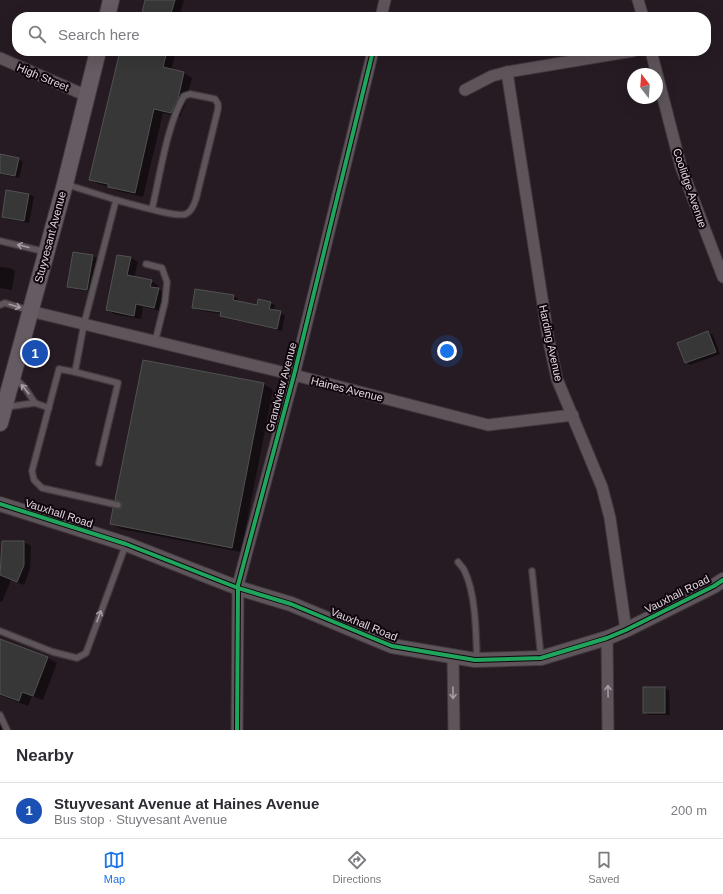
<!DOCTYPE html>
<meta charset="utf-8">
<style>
body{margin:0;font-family:Arial,sans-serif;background:#f2f2f3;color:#2b2b33}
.compass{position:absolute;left:627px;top:68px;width:36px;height:36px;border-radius:50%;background:#fff;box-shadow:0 4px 16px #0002;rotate:343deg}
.you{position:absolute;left:447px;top:351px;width:14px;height:14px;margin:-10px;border:3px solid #fff;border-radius:50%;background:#1a73e8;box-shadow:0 0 0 6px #1a73e833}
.badge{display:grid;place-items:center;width:26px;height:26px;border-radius:50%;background:#1a73e8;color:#fff;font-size:13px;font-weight:700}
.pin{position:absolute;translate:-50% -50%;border:2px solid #fff;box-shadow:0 1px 4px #0006}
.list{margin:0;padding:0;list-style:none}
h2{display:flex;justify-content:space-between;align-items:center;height:52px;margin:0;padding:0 16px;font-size:17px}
h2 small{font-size:13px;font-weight:400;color:#7c7c81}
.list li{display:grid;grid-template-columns:26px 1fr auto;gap:12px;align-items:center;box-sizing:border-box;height:56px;padding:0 16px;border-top:1px solid #e1e1e2}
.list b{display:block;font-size:15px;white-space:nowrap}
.list p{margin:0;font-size:13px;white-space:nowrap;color:#7c7c81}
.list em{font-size:13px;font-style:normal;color:#7c7c81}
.icon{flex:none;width:22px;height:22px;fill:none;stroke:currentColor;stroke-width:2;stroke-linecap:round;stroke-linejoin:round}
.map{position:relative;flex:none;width:723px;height:730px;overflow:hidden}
.search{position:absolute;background:#fff;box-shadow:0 4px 16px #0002;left:12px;right:12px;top:12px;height:44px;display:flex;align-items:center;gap:10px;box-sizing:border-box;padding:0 14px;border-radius:16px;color:#7c7c81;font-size:15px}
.sheet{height:108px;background:#fff}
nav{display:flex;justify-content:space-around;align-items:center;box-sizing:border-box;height:56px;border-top:1px solid #e1e1e2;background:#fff;font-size:11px;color:#7c7c81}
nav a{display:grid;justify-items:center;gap:2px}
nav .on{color:#1a73e8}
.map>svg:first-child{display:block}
</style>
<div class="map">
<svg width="723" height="730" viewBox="0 0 723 730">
<rect width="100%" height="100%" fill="#261b23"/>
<!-- shadow -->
<g fill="#0007">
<polygon points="146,0 184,0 179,17 142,17"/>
<polygon points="121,51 176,51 171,70 184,73 192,78 185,104 180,117 163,113 143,197 117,191 111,187 98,184 90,180"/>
<polygon points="0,155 18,159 23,162 19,178 0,174"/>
<polygon points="7,191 29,194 34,197 29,223 7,219 3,216"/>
<polygon points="93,256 97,258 92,292 73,289 68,286"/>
<polygon points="131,258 138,262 134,278 151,281 158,285 158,289 165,293 161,311 143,307 141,319 114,314 107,310"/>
<polygon points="0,267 10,268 15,271 12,290 0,288"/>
<polygon points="195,291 234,296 238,299 238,302 258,306 270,303 275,305 274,311 285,315 282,331 226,318 222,316 222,314 197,310 193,308"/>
<polygon points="708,332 713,335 720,354 690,365 686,362"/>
<polygon points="264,384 273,390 241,552 121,529 111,524 123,506 122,503 116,499"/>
<polygon points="2,542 24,542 31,546 30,569 24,585 11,580 2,602 0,601 0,560 2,561"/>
<polygon points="0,640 48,658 57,663 43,700 32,696 28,706 0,695"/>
<polygon points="665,688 669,691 670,715 648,715 644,712"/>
<polygon points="0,721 5,724 1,730 0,730"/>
</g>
<!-- building -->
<g fill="#383737" stroke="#515251">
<polygon points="145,0 175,0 170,17 141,17"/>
<polygon points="120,51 167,51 163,67 184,72 178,99 171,113 154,109 135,193 108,187 108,184 89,180"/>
<polygon points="0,154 19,158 15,176 0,173"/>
<polygon points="6,190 29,194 24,221 2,217"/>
<polygon points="73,252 93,255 87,290 67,287"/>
<polygon points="117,255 131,257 127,275 152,280 150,287 159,288 154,308 136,304 134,316 106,310"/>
<polygon points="195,289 234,295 233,300 257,305 258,299 271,302 269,309 281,311 277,329 220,316 221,312 192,308"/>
<polygon points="708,331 716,352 685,363 677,343"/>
<polygon points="143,360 264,383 232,548 110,524 113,508 120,509 122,506 121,502 115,500"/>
<polygon points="2,541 24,541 24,565 17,582 0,575"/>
<polygon points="0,639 48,657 33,696 22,692 19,701 0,694"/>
<rect x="643" y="687" width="22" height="26"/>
</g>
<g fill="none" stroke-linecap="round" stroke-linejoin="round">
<defs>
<g id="service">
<polyline points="65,184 116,200 84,324 75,372 59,369 32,471 34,480 42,488 118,505"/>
<path d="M116,200C128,203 177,218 186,214C191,212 194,205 196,199L218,109V104L215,99L190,94L184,96C167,124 160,176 152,209"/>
<polyline points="0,241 46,252"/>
<polyline points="146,264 162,268 167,282 165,302 155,342"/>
<polyline points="0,305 5,303 28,310"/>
<polyline points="75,372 118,383 99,463"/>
<polyline points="14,377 25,388 35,403"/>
<polyline points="6,407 35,403 49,408"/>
<path d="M458,562C460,565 464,568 465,572C476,595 476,635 477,660"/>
<polyline points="532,571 541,657"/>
<polyline points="0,631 53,652 77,658 86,653 126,544"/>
<polyline points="0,715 7,730"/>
</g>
<g id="minor">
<polyline points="638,0 643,17"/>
<polyline points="381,17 385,0"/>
<polyline points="651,51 681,167 723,277"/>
<polyline points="0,58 87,96"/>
<polyline points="507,72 548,337 557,379 602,487 610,518 626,630"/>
<polyline points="465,90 492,76 507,72 633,51"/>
<polyline points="30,311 294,375 488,425 573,415"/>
<polyline points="607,638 608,730"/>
<polyline points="453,657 454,730"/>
<polyline points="237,730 238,585 294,375 373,51"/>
</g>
<polyline id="tertiary" points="0,504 126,544 238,588 291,604 392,646 475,660 541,658 607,638 626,630 714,586 723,580"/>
<g id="secondary">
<polyline points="107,17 111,0"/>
<polyline points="0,423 65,184 98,51"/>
</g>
</defs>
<!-- service casing -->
<use href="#service" stroke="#41383e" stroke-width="8"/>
<!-- minor casing -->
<use href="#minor" stroke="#41383e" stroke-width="13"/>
<!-- tertiary casing -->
<use href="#tertiary" stroke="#41383e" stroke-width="16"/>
<!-- secondary casing -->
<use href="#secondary" stroke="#41383e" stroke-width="18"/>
<!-- service -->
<use href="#service" stroke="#5e555b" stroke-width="5.5"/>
<!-- minor -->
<use href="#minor" stroke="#5e555b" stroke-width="11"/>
<!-- tertiary -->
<use href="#tertiary" stroke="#5e555b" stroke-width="14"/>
<!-- secondary -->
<use href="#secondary" stroke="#655b62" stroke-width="16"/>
<defs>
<g id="cycleway">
<polyline points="0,504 126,544 238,588 291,604 392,646 475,660 541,658 607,638 626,630 714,586 723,580"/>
<polyline points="237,730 238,585 294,375 373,51"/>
</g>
</defs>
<!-- cycleway casing -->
<use href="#cycleway" stroke="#0e060c" stroke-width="6"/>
<!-- cycleway -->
<use href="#cycleway" stroke="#20a55d" stroke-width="4"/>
</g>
<!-- one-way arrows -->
<defs><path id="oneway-shaft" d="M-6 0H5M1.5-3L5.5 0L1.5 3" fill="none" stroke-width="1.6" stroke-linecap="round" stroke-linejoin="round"/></defs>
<g stroke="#a79ba4">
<use href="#oneway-shaft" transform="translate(23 246) rotate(-166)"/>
<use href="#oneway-shaft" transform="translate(15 306) rotate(17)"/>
<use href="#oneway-shaft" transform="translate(25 389) rotate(-129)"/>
<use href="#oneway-shaft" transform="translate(99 616) rotate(-70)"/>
<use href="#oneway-shaft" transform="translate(608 691) rotate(-91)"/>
<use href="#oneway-shaft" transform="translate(453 693) rotate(89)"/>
</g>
<g text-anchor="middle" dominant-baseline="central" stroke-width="4" stroke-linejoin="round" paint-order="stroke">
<!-- street labels -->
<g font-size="11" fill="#e3d4df" stroke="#0e060c">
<text transform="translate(43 77) rotate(23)">High Street</text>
<text transform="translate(690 188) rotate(71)">Coolidge Avenue</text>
<text transform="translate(50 237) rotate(-75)">Stuyvesant Avenue</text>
<text transform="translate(551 343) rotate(78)">Harding Avenue</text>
<text transform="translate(281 387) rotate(-75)">Grandview Avenue</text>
<text transform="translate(347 389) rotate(14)">Haines Avenue</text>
<text transform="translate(59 513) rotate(18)">Vauxhall Road</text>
<text transform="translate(677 594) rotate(-27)">Vauxhall Road</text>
<text transform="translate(364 624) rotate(22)">Vauxhall Road</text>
</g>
</g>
</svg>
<svg class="compass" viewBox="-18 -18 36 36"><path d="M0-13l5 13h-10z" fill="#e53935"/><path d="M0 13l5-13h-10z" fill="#7c7c81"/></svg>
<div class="you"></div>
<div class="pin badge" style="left:35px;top:353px;background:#1a4fb4">1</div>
<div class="search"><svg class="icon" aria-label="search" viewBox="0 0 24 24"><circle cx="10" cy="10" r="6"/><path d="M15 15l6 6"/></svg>Search here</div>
</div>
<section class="sheet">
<h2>Nearby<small></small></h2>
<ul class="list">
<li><span class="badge" style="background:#1a4fb4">1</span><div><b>Stuyvesant Avenue at Haines Avenue</b><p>Bus stop · Stuyvesant Avenue</p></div><em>200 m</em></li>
</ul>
</section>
<nav>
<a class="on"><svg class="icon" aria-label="map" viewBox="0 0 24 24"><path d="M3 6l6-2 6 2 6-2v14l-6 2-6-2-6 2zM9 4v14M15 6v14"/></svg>Map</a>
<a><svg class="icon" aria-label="directions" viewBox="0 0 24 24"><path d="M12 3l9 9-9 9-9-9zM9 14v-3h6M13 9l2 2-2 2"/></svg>Directions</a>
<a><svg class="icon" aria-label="saved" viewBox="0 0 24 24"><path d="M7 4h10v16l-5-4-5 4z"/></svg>Saved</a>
</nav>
